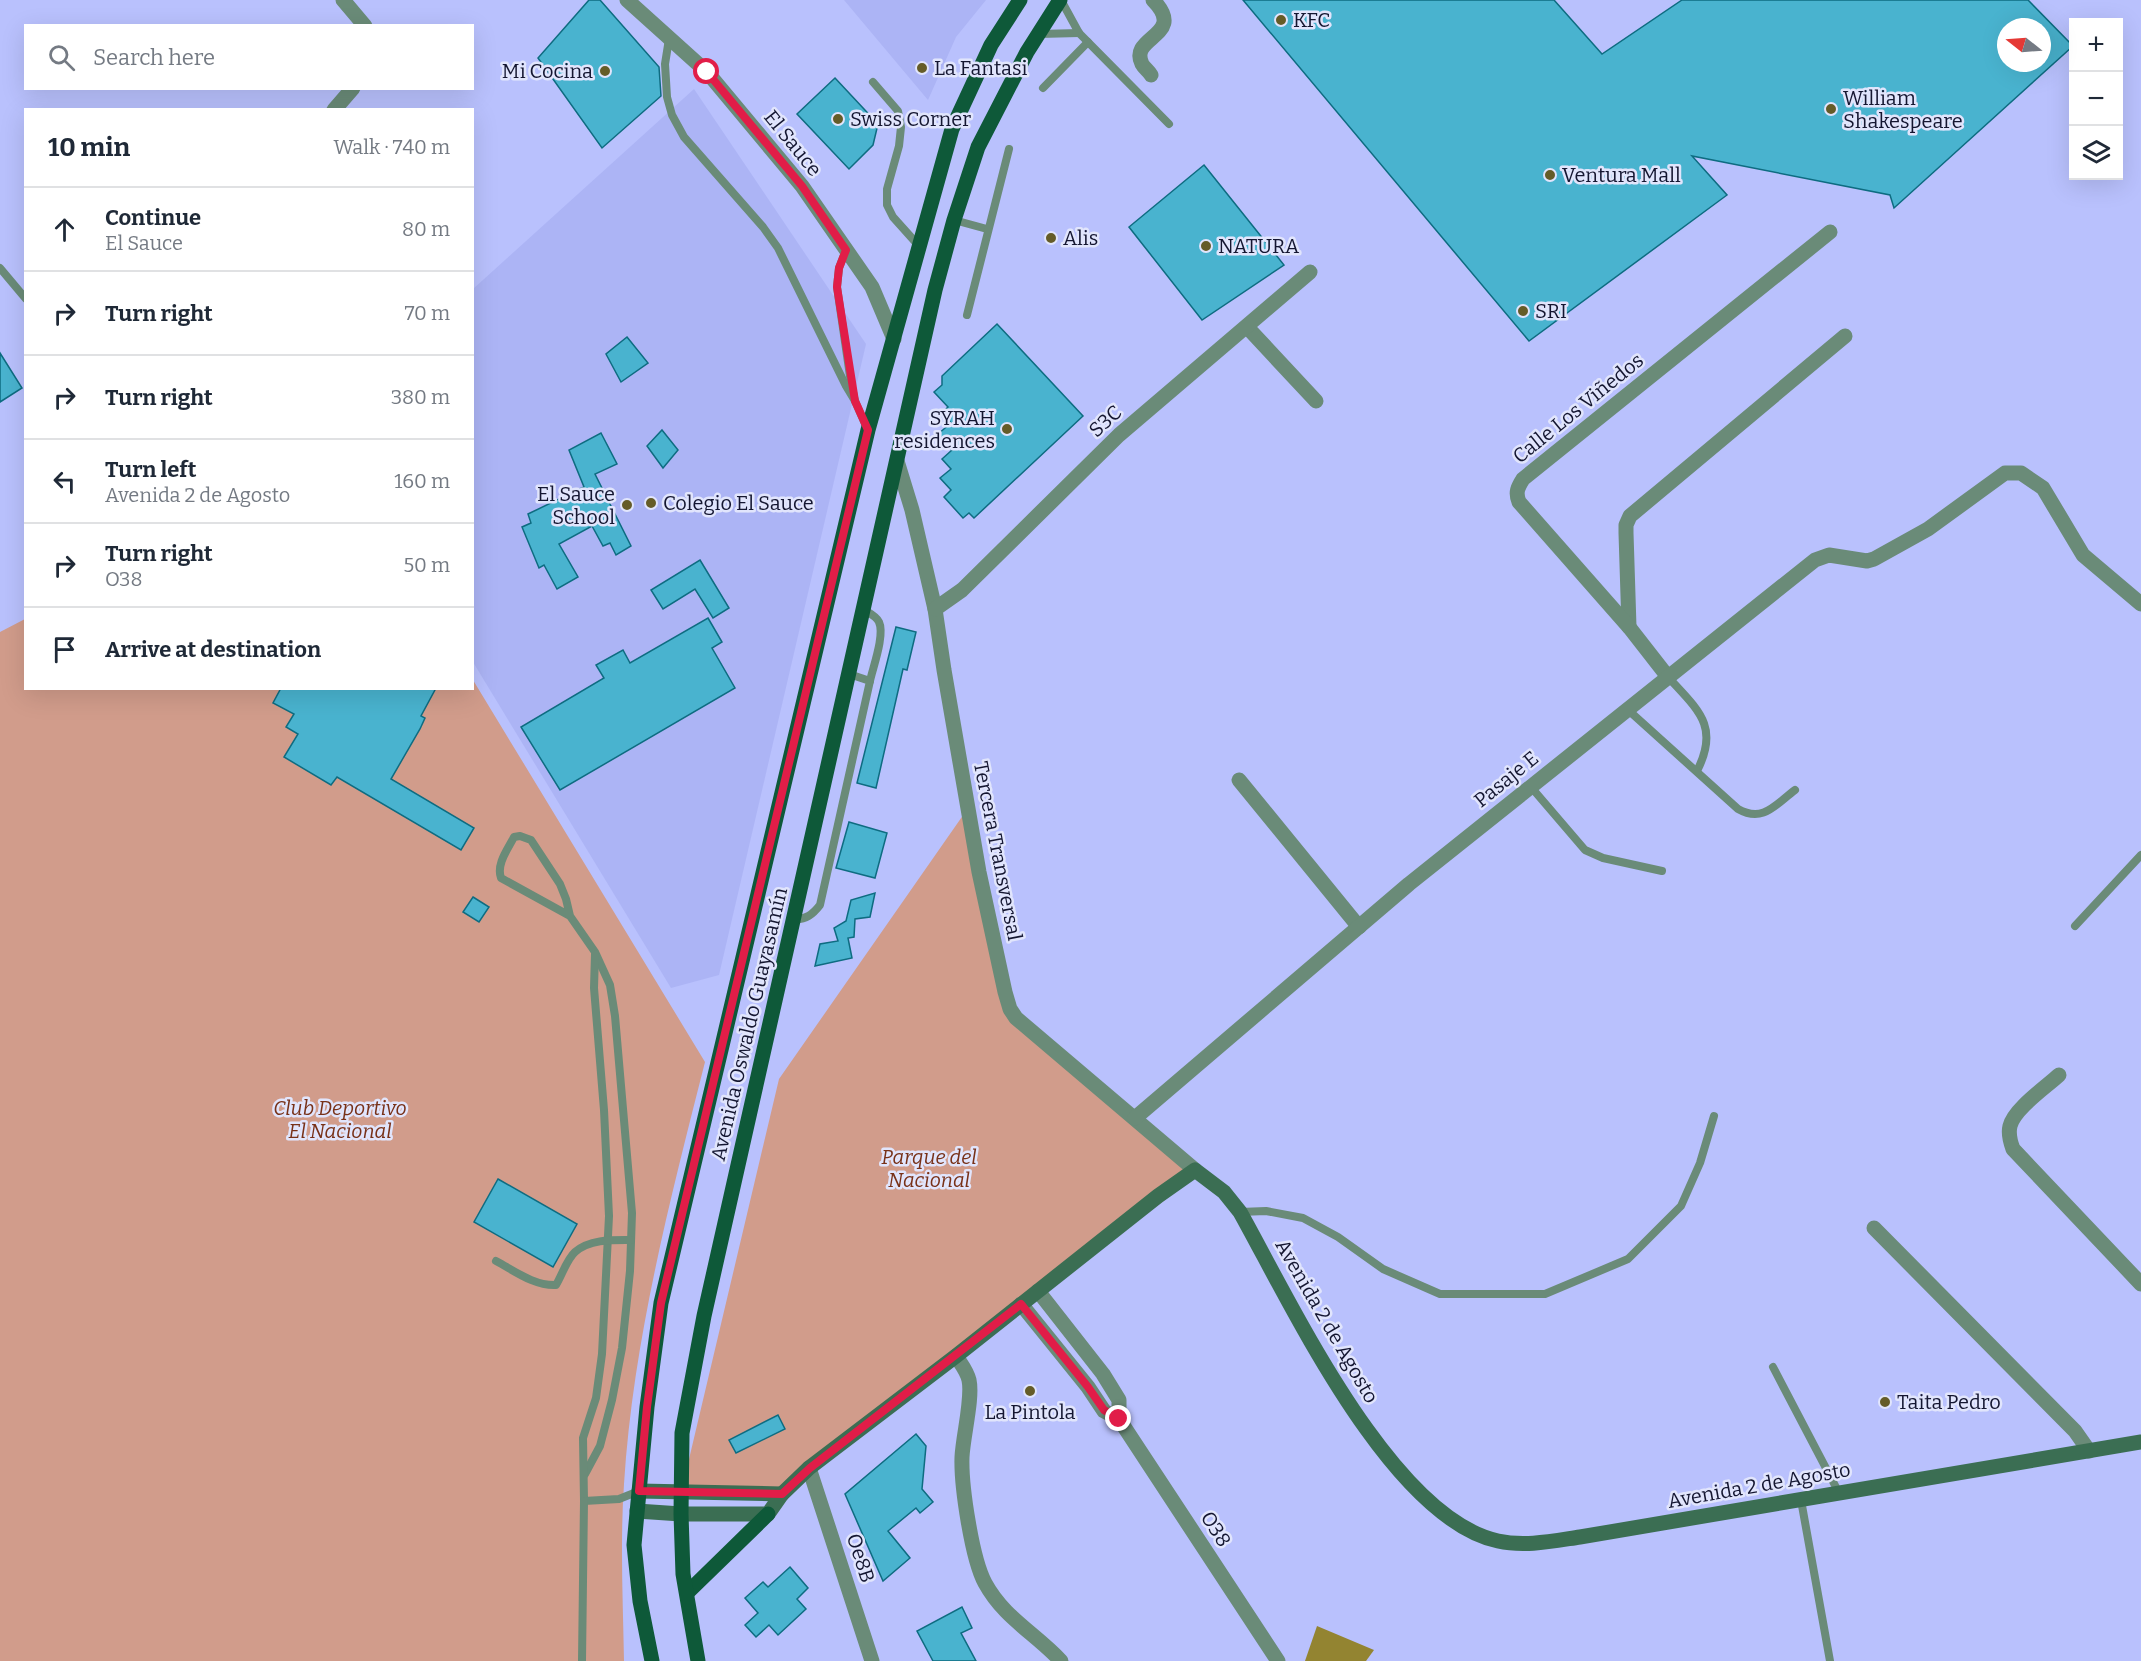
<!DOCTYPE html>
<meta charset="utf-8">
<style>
body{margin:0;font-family:Bitter,serif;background:#f2f2f3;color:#1f2937}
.controls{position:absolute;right:18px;top:18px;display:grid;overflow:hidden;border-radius:0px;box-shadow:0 6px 24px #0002}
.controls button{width:54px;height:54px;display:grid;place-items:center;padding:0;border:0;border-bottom:2px solid #e0e1e3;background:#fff;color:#1f2937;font:30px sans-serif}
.compass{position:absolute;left:1997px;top:18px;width:54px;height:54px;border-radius:50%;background:#fff;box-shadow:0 6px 24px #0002;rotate:287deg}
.stop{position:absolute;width:18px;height:18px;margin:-14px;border:4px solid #e11d48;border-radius:50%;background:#fff}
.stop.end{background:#e11d48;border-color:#fff;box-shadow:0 2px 6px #0008}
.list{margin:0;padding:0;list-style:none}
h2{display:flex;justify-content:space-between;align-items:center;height:78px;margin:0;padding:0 24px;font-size:26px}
h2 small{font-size:20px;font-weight:400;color:#747a83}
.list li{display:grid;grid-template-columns:39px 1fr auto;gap:18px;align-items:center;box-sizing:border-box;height:84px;padding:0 24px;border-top:2px solid #e0e1e3}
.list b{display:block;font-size:22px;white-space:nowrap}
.list p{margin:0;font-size:20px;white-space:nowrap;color:#747a83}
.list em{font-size:20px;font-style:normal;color:#747a83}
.icon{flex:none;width:33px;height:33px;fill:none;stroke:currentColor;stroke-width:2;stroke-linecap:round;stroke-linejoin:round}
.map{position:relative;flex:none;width:2141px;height:1661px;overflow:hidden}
.search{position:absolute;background:#fff;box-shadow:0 6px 24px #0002;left:24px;top:24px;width:450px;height:66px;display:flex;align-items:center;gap:15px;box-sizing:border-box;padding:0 21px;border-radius:0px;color:#747a83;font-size:22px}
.panel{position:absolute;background:#fff;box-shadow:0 6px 24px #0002;left:24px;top:108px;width:450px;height:582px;border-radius:0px}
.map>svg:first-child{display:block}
</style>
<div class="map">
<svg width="2141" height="1661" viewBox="0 0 2141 1661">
<rect width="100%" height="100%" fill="#b9c1fd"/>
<!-- built -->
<g fill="#acb4f5">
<polygon points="844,0 986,0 956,37 928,100"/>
<polygon points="694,89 866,344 719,975 671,988 473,662 473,289"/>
</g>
<!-- green -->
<g fill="#d19c8b">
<path d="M25,619L26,688H472L473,680L705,1062C670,1200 633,1341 624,1484C620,1543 623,1602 624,1661H0V632Z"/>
<polygon points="966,811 1007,1011 1205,1175 1190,1181 810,1468 785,1491 681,1493 779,1079"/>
</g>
<!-- water -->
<polygon fill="#938431" points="1317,1626 1374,1650 1366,1661 1305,1661"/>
<!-- building -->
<g fill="#49b3cf" stroke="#0e6c81" stroke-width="1.5" fill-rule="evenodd">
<polygon points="589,0 600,0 659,67 661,96 602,148 538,58"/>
<path d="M1243,0H1554L1602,54L1682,0H2028L2073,46L1894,208L1890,195L1692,156L1727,195L1529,341ZM2006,27H2042V63H2006Z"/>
<polygon points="835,78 878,124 873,145 849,169 797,114"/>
<polygon points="1204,165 1284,265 1202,320 1129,227"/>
<polygon points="997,324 1083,416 974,518 969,513 963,518 944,497 951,490 940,478 951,469 942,459 952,450 938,434 951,423 942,413 948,407 934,392 942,385 942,376"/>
<polygon points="627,337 648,363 621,382 606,354"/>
<polygon points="0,353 22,388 0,402"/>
<polygon points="662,430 678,450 663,468 647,446"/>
<polygon points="601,433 617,464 595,474 631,546 616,555 610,543 603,546 592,526 559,544 578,577 557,589 544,565 539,568 522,527 531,523 528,514 584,487 569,450"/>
<polygon points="700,560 729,608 713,618 695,589 663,609 651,590"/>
<polygon points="708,618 722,642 712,648 735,688 560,790 521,727 604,678 596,665 623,650 630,663"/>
<polygon points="896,627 916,632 907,670 903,669 876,788 857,783"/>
<polygon points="281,688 436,688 421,716 425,718 420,729 391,779 474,828 461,850 337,777 331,785 284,757 298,734 286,727 294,714 273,703"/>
<polygon points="849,822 887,833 875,878 836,868"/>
<polygon points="875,893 870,917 855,919 854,937 848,938 852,958 815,966 820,944 838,941 834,928 846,921 851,900"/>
<polygon points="473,897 489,907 479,922 463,912"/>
<polygon points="498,1179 577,1224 553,1267 474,1222"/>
<polygon points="778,1415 785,1429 736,1453 729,1440"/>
<polygon points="916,1434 926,1446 922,1489 933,1502 920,1513 916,1508 888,1531 910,1558 883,1581 845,1494"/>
<polygon points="790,1567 808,1588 797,1599 806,1609 778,1635 769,1625 756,1637 745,1625 758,1613 745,1598 763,1582 768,1587"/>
<polygon points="962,1607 972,1628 961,1633 976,1661 933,1661 917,1631"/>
</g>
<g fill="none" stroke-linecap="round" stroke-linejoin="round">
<!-- service -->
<g stroke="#6a8b78" stroke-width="8">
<polyline points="1061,0 1079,33 1169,124"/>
<polyline points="1039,34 1079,33"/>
<polyline points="669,39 665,64 667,97 672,115 684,137 763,227 778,248 846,386 855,401"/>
<polyline points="873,82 898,111 901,127 899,146 887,189 887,205 893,217 919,246"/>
<polyline points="1043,88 1088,42"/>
<polyline points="954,220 987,229"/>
<polyline points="846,250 839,268 837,287 851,383 855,401 866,426"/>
<polyline points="0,268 26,299"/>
<polyline points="967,315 1009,149"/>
<path d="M864,610C869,613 876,616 879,622C885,635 873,667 870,681"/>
<path d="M1668,677C1698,710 1720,726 1697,771"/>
<path d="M1627,709L1738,809C1763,823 1775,805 1795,790"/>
<polyline points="1531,787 1585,850 1603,858 1662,871"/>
<path d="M570,916L501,878C496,864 508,849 514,837L520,836L531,840L560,884L566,899L570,916L595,952L610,985L615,1016L632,1213L630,1271L622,1348L612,1400L600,1446L585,1474"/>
<path d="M794,919C806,920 813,914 820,905L870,681L849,674"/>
<polyline points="2075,926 2141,855"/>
<polyline points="595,954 594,988 604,1110 609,1216 602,1354 596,1398 583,1438 584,1501 619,1499 639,1491"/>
<polyline points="1240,1212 1266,1211 1303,1218 1338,1237 1383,1269 1440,1294 1545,1294 1628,1259 1681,1206 1700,1163 1714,1116"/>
<path d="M496,1261C515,1271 534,1286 556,1285C562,1275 567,1259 575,1252C590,1239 613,1240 631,1240"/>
<polyline points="1773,1367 1839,1493"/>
<polyline points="1801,1500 1830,1661"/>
<polyline points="582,1661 584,1501"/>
</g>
<!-- minor -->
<g stroke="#6a8b78" stroke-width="15">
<polyline points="343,0 365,26"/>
<polyline points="627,0 707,72 802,186 872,287 894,339"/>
<path d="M1151,75C1149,71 1144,68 1142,64C1128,36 1188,36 1153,0"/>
<polyline points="334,110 353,88"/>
<polyline points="1247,327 1316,401"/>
<polyline points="897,461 912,510 935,609 944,670 979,872 1005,992 1010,1009 1016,1018 1195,1170"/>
<polyline points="935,609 962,590 1119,435 1310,272"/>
<polyline points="1629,627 1626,533 1626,525 1630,516 1845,336"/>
<path d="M1668,677L1629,627L1519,502C1515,492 1518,487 1523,479L1830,232"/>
<polyline points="1239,780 1359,927"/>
<path d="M2059,1075C2046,1087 2014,1109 2010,1126C2008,1134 2010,1141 2013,1149L2141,1284"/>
<polyline points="1135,1118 1409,884 1815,560 1829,555 1867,561 1874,559 1928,529 2005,473 2021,473 2043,488 2083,555 2141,604"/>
<polyline points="1874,1228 2075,1431 2089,1451"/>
<polyline points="1038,1291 1103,1374 1119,1400 1119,1419"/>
<polyline points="1021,1304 1088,1387 1104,1411 1119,1419 1278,1661"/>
<path d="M956,1356C961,1364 967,1371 969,1380C973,1398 963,1436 962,1457C961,1486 972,1559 985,1583C1004,1618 1035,1633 1061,1661"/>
<polyline points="809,1468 872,1661"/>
</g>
<!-- secondary -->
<g stroke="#3b6e53" stroke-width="15">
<polyline points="639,1491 782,1494"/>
<path d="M637,1511L681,1514H768L782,1494L809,1468L956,1356L1158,1196L1195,1170L1224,1192L1240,1212C1291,1303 1391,1518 1498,1541C1525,1547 1553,1541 1580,1537L2141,1442"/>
</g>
<!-- primary -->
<g stroke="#0e5939" stroke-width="15">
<polyline points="687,1593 768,1514"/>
<polyline points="652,1661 640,1601 634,1545 647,1407 661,1303 868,430 952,129 991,45 1020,0"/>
<polyline points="698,1661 683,1574 681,1514 682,1433 704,1316 935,290 954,220 978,147 1027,52 1060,0"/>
</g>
</g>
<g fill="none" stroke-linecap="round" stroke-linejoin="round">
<!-- route -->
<polyline stroke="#e11d48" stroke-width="8" points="707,72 802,186 846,250 839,268 837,287 855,401 868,430 661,1303 647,1407 639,1491 782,1494 810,1468 1021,1304 1088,1387 1104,1410 1119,1419"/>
</g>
<!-- markers -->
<g fill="#655c28" stroke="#e1e5fc" stroke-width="2">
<circle cx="1281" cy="20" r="6"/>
<circle cx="922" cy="68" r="6"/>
<circle cx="605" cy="71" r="6"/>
<circle cx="1831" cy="109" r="6"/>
<circle cx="838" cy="119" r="6"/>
<circle cx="1550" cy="175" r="6"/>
<circle cx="1051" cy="238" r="6"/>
<circle cx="1206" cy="246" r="6"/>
<circle cx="1523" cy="311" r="6"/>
<circle cx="1007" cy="429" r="6"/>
<circle cx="651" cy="503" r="6"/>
<circle cx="627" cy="505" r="6"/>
<circle cx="1030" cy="1391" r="6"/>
<circle cx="1885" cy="1402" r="6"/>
</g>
<g text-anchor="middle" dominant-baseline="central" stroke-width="5" stroke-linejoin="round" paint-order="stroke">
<!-- poi labels -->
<g font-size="20" fill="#141631" stroke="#e1e5fc" text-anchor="start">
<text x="1293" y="20">KFC</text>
<text x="934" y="68">La Fantasi</text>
<text x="593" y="71" text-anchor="end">Mi Cocina</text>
<text x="1843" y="98">William<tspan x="1843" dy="23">Shakespeare</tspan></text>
<text x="850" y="119">Swiss Corner</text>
<text x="1562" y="175">Ventura Mall</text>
<text x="1063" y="238">Alis</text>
<text x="1218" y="246">NATURA</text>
<text x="1535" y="311">SRI</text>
<text x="995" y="418" text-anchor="end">SYRAH<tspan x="995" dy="23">residences</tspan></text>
<text x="615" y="494" text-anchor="end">El Sauce<tspan x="615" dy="23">School</tspan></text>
<text x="663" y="503">Colegio El Sauce</text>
<text x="1897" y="1402">Taita Pedro</text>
<text x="1030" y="1412" text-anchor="middle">La Pintola</text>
</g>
<!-- street labels -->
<g font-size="20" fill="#141631" stroke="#e1e5fc">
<text transform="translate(793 143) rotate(51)">El Sauce</text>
<text transform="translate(1578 408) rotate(-39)">Calle Los Viñedos</text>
<text transform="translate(1105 421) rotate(-42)">S3C</text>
<text transform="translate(1506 779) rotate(-39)">Pasaje E</text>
<text transform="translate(998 851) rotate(79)">Tercera Transversal</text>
<text transform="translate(749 1024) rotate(-77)">Avenida Oswaldo Guayasamín</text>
<text transform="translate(1327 1321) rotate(60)">Avenida 2 de Agosto</text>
<text transform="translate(1759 1485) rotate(-10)">Avenida 2 de Agosto</text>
<text transform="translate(1216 1529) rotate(57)">O38</text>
<text transform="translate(861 1558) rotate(72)">Oe8B</text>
</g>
<!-- park labels -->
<g font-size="20" font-style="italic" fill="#783118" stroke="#e1e5fc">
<text x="340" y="1108">Club Deportivo<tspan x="340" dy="23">El Nacional</tspan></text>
<text x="929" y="1157">Parque del<tspan x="929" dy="23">Nacional</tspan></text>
</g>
</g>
</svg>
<div class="controls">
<button>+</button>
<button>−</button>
<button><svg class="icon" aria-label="layers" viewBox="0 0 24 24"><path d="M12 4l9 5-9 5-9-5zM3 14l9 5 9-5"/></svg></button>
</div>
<svg class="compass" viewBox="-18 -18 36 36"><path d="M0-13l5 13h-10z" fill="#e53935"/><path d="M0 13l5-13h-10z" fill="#747a83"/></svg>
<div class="stop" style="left:707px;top:72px"></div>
<div class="stop end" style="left:1119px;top:1419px"></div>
<div class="search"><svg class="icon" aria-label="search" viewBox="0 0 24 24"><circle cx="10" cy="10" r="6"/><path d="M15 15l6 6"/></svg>Search here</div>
<section class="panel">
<h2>10 min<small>Walk · 740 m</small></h2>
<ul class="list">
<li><svg class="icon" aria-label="ahead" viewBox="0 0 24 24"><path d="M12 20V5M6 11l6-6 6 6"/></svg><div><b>Continue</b><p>El Sauce</p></div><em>80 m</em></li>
<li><svg class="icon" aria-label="right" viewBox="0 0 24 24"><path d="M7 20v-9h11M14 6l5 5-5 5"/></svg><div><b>Turn right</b></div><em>70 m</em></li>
<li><svg class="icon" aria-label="right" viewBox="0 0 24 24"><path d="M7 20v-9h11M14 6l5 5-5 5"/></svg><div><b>Turn right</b></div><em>380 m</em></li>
<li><svg class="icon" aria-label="left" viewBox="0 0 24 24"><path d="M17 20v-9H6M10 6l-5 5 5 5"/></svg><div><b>Turn left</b><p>Avenida 2 de Agosto</p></div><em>160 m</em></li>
<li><svg class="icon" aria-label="right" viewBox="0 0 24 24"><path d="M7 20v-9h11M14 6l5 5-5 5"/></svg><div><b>Turn right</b><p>O38</p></div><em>50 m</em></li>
<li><svg class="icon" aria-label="arrive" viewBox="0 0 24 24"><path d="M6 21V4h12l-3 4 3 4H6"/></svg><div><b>Arrive at destination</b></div></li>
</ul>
</section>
</div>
